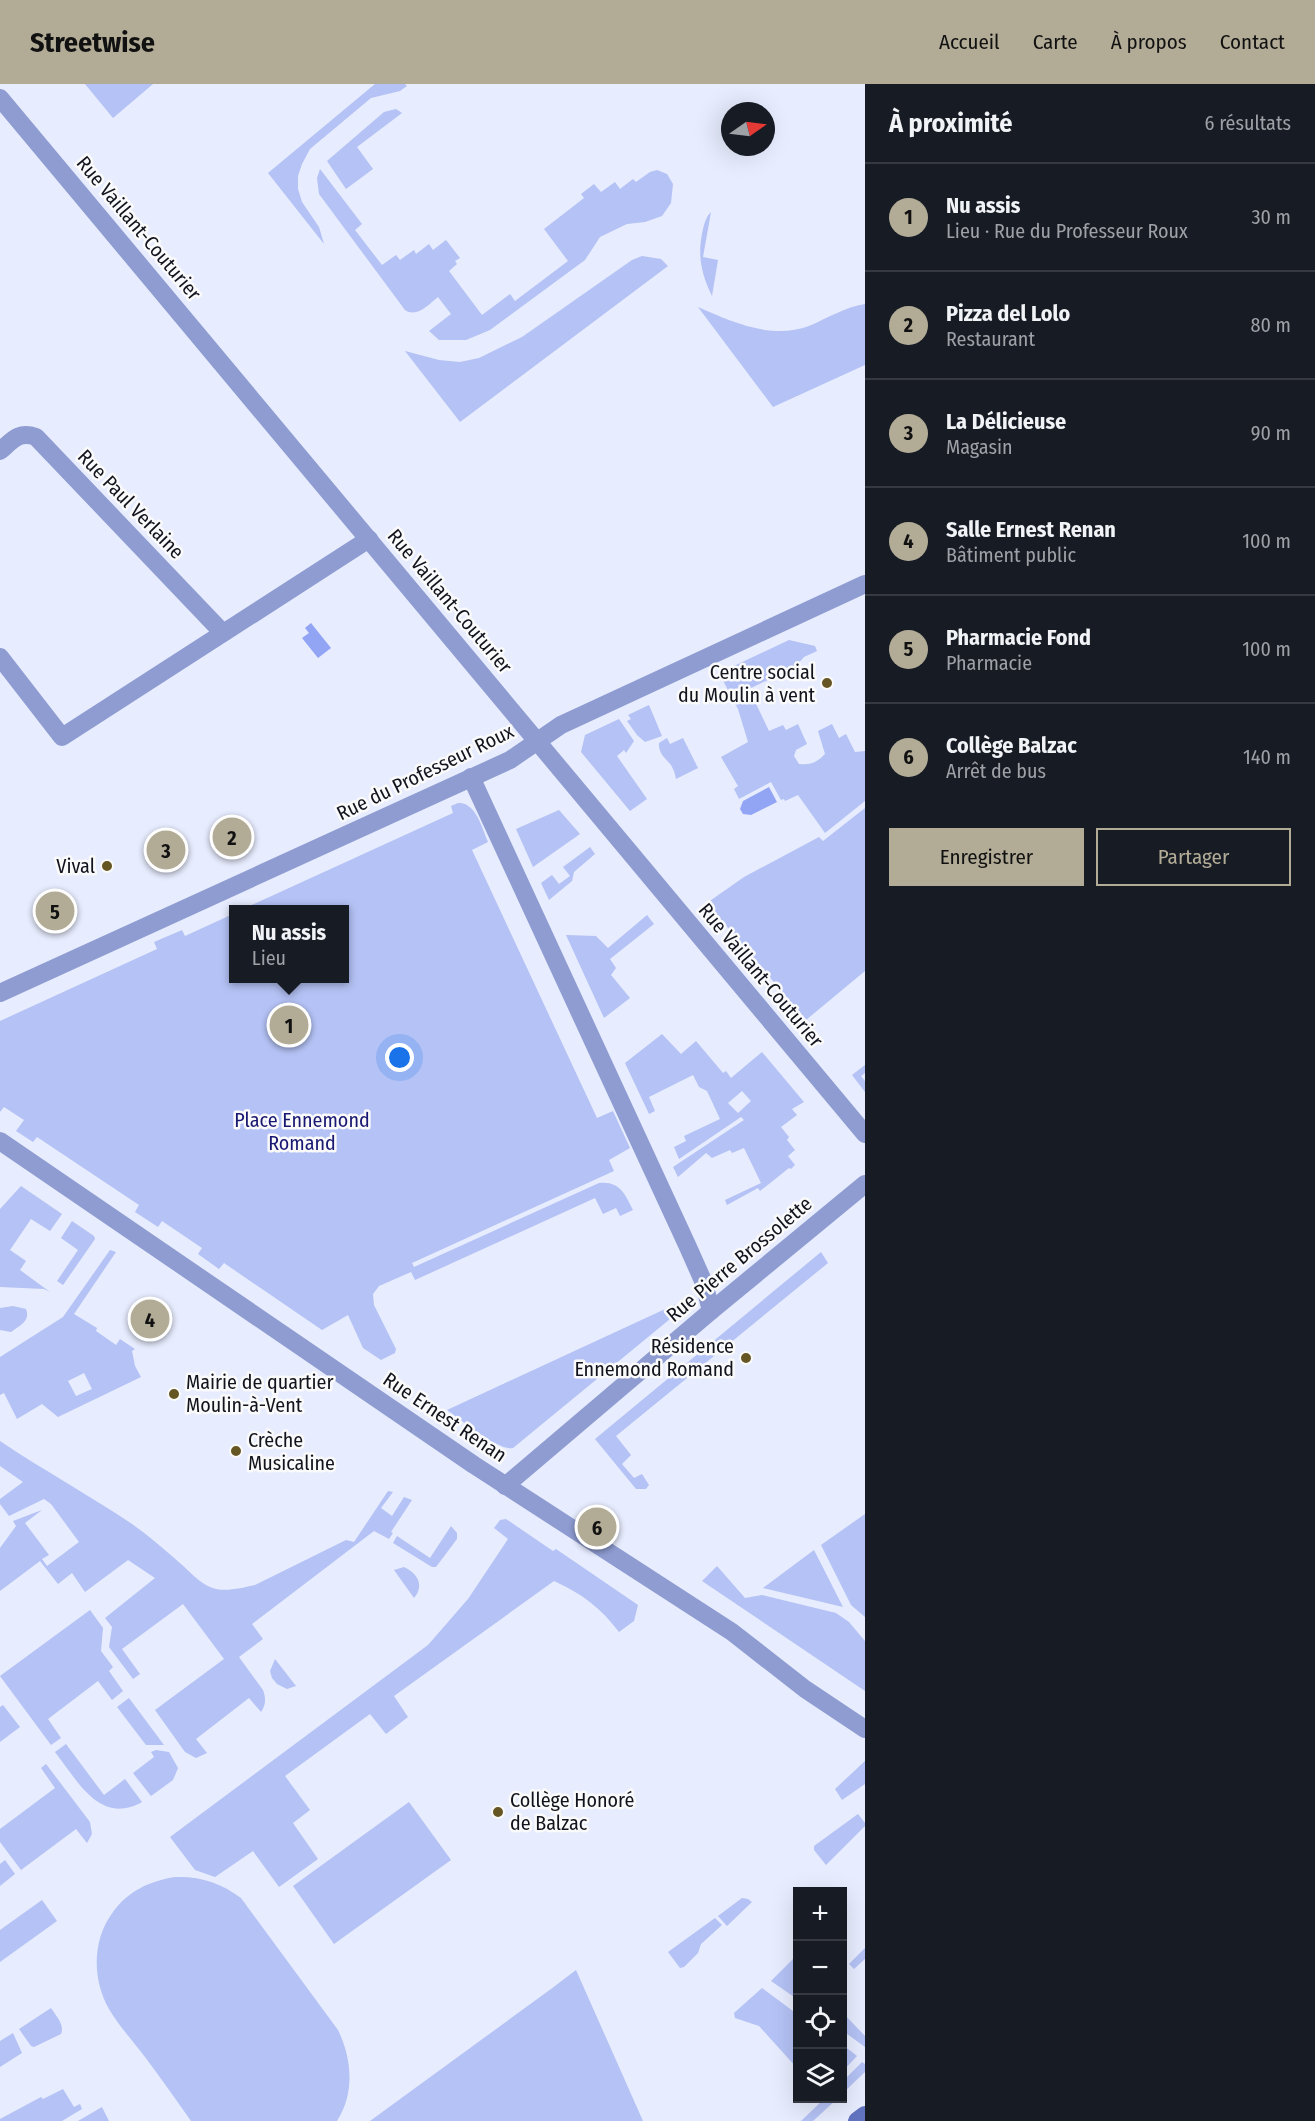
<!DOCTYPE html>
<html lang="fr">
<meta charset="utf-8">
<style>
body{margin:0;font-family:"Fira Sans Condensed",sans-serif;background:#242831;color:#f1f3f6}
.controls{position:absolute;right:18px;bottom:18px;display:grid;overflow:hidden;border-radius:0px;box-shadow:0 6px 24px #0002}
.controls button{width:54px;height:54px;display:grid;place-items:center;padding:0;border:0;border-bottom:2px solid #363941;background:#171b24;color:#f1f3f6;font:30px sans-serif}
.compass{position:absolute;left:721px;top:18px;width:54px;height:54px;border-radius:50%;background:#171b24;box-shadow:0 6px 24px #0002;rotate:76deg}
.you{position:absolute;left:400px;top:974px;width:21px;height:21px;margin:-15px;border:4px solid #fff;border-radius:50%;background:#1a73e8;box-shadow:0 0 0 9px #1a73e833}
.badge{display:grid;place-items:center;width:39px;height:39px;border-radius:50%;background:#b2ac97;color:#111;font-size:20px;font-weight:700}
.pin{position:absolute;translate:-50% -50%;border:3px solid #fff;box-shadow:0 2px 6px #0006}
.popup{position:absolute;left:229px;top:821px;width:120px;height:78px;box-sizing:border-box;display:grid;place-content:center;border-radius:0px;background:#171b24;filter:drop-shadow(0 2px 4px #0005);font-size:20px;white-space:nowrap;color:#9ea1a6}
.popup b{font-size:22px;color:#f1f3f6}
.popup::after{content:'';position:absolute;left:50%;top:100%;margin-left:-12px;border:12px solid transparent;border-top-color:#171b24}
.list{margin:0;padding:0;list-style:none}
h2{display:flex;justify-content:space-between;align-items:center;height:78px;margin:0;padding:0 24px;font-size:26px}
h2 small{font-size:20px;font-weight:400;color:#9ea1a6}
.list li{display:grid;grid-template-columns:39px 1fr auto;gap:18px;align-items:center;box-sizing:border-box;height:108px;padding:0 24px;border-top:2px solid #363941}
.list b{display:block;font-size:22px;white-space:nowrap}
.list p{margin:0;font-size:20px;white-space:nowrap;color:#9ea1a6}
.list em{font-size:20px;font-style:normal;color:#9ea1a6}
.actions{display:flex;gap:12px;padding:18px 24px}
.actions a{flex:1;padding:14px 0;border:2px solid #b2ac97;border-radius:0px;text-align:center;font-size:21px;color:#b2ac97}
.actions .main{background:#b2ac97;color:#111}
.icon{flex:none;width:33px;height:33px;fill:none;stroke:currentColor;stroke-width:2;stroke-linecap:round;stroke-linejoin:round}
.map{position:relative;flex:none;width:865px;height:2037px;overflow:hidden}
header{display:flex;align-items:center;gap:36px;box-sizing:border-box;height:84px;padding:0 30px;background:#b2ac97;color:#111}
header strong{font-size:28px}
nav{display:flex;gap:33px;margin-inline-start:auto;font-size:21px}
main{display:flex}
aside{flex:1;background:#171b24}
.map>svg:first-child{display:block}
</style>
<header>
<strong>Streetwise</strong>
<nav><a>Accueil</a><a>Carte</a><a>À propos</a><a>Contact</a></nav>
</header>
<main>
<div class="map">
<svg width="865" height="2037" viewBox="0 0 865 2037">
<rect width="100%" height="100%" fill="#e7ecfe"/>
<!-- green -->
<g fill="#b4c2f5" fill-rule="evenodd">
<polygon points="85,0 153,0 113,34"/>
<polygon points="375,0 405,0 407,2 400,7 371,14 310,65 302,80 298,92 298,105 302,118 319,143 324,160 268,89"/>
<polygon points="396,25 402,29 357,63 373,85 346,105 327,77 384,28"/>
<path d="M320,85L362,140L355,146L382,181L396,171L400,176L414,166L416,170L429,160L433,166L446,156L460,174L455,177L457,180L449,187L482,231L510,210L515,217L568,177L544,145L584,114L581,110L594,100L601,108L615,98L620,105L633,95L636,98L650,88L657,86L667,90L673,100L671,119L662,132L645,138L627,140L600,153L585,176L490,246L466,256H439L429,247L451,230L438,213C428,221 417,234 405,226L319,110L317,94Z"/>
<path d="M711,128L703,173L718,176L712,212C701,189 697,171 703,145C705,138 706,133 711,128Z"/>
<polygon points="642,172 661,175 668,182 460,338 405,267 439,276 460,278 479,274 522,253 632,176"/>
<path d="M865,220V281L773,323L698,223C732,238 772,256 809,242C828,234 845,223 865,220Z"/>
<path d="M789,556L815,562L817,567L804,573L795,583L749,605L769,647L783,641L786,646L798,640L807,660L796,666L794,672L799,680C811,681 816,679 825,670L818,647L832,640L839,654L846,650L855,668L865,667V717L825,749L798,711L785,717L784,715L781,716L771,698L739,715L734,705L738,702L721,673L748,658L738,625L719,589Z"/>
<polygon points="649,621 662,652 645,658 637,651 627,637 631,635 628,631"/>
<polygon points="619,635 634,657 626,669 624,666 617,672 647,715 630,727 581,668 585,651"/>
<path d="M667,654L670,660L683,654L698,684L676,695C675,692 675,688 673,685C669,675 658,672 659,659Z"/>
<path d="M458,719C476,718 482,744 488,758L472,766L597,1034L613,1027L630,1064L609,1076L614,1087L412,1179L414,1183L599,1099C620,1097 625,1110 633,1126L620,1132L616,1124L603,1130L595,1114L415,1196L411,1188L379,1202L373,1210L374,1221L396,1265L395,1269L381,1276L363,1264L348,1231L322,1246L224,1179L219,1185L198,1170L202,1164L162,1137L158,1143L135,1128L139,1121L37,1053L33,1058L16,1047L24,1036L4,1023L0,1028V937L157,865L154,858L182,846L185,852L233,830L234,894H344V826L243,825L453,729L451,722Z"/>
<polygon points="865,724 865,887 806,936 707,819 744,793 819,753 823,757"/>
<polygon points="559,726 580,750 533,783 516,745"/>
<polygon points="590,763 595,770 574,788 572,797 549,816 541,799 552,791 559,800 570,792 563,783"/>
<polygon points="647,831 654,840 610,875 616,884 611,891 630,914 604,934 566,851 596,852 608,864"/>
<path d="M662,950L681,970L696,957L723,989L726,987L731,994L762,968L804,1018L792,1025L797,1031L781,1043L789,1053L787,1056L795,1066L788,1072L795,1081L791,1085L789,1084L760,1107L758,1104L727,1121L725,1116L761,1099L744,1064L732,1069L730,1066L712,1074L706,1069L678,1093L673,1083L744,1036L741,1033L679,1075L674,1063L686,1057L684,1052L720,1035L707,1007L699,1003L693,991L649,1013L655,1027L649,1030L625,979ZM742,1007L751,1017L738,1029L728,1019Z"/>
<polygon points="865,981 865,989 861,992 865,997 865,1008 852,991"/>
<polygon points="21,1102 62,1130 50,1147 31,1135 10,1166 26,1177 20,1186 50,1208 44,1205 0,1203 0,1125"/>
<polygon points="72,1137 94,1152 95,1155 63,1201 57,1197 78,1166 61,1154"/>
<path d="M110,1166L116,1168L74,1230L97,1244L96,1247L116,1261L120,1255L135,1265L132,1267L135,1282L141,1293L58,1333L42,1320L17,1335L4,1309L0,1311V1273L63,1233ZM84,1289L92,1305L76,1312L68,1297Z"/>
<polygon points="821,1168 828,1179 616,1352 631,1371 622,1380 634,1394 642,1390 649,1401 646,1405 636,1405 595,1355"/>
<path d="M676,1220L675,1228L670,1235L513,1364C498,1367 461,1336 447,1326Z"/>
<path d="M13,1222L26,1225C31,1237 19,1242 11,1248L0,1246V1224Z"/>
<path d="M0,1357C43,1386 89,1411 132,1440C149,1452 165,1466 181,1480C190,1488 199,1498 210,1503C223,1509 241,1504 255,1501L346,1456L354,1458L388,1407L393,1408L381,1424L392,1432L404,1413L412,1416L391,1448L393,1449L389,1455L374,1447L252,1540L263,1555L239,1573L263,1606C266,1614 266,1621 261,1628L249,1614L196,1655L207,1669L196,1674L185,1668L155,1626L224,1575L183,1520L122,1565L140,1590L133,1595L109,1563L112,1543L105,1534L155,1494L128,1476L85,1508L72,1489L58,1500L40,1477L0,1507V1464L16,1442L13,1437L42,1426L25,1439L49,1471L42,1475L47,1482L79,1458L51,1420L44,1415L9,1432L0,1420V1415L23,1398L0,1382Z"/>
<polygon points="865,1430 865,1533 851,1521 821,1461"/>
<path d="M506,1435L553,1467L556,1465L638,1521L634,1537L619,1548C601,1524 581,1509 554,1497L394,1612L408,1633L386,1650L370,1630L285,1692L310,1726L293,1739L318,1775L279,1803L253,1767L215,1793L195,1786L170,1753L428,1561L468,1515L508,1455L494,1444L500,1436Z"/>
<polygon points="451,1442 457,1449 457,1455 436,1483 432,1483 393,1459 397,1452 430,1474"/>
<polygon points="814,1466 843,1523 763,1504"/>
<polygon points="717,1482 745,1514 762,1511 836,1529 849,1538 865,1557 865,1607 702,1497"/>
<path d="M404,1483C417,1489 425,1501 414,1514L394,1486Z"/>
<polygon points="90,1526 103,1544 101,1567 113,1583 109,1587 123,1607 112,1616 98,1597 48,1635 61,1654 51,1661 0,1592"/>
<polygon points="275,1575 296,1602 287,1605 277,1600 272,1594 270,1587"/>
<polygon points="129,1614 164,1661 146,1661 117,1623"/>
<polygon points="3,1621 20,1643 0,1658 0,1623"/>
<path d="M66,1660L104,1711L125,1695L142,1718C100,1742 77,1696 55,1668Z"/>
<polygon points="156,1666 169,1668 178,1684 173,1696 151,1712 133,1689 154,1673 151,1668"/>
<polygon points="865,1677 865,1700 842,1716 835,1705"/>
<polygon points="46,1680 90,1738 92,1750 87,1759 76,1745 21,1786 0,1758 0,1745 55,1704 41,1684"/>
<polygon points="409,1718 451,1776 334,1860 293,1802"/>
<polygon points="858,1730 865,1739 865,1742 826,1781 814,1766 814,1762"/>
<polygon points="5,1776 15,1790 0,1802 0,1780"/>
<path d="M175,1793C200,1792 221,1799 241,1814L338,1946C352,1975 355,2009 337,2037H191C176,2016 161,1994 145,1973C133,1957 119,1942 109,1925C92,1895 92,1856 113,1828C128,1807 150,1797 175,1793Z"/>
<polygon points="742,1814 748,1815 752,1818 727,1842 718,1832"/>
<polygon points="42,1816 57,1837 0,1878 0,1846"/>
<polygon points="715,1834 722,1841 701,1860 698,1869 684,1883 680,1884 668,1868"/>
<polygon points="865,1864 865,1875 854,1885 849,1880"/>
<polygon points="795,1873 797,1876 797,1915 771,1897"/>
<polygon points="576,1886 643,2037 370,2037 551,1905"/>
<polygon points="762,1904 797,1930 797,1984 759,1942 735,1934 734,1929"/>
<path d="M51,1924C56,1932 65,1941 61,1950L34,1963L31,1962L19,1945Z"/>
<polygon points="843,1929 865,1952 865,1963 843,1947"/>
<polygon points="13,1949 22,1969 0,1983 0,1957"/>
<polygon points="843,1961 857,1972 843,1987"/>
<polygon points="862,1978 865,1980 865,1988 843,2009 843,1997"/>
<polygon points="63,2005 74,2023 80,2020 82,2025 62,2037 0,2037 0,2035 41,2013 43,2015"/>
<polygon points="824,2015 837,2015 813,2037 801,2037"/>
<polygon points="102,2023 109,2037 78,2037"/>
</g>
<!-- water -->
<g fill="#92a5f5">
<polygon points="311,539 331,564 318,574 302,554 309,549 305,544"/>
<polygon points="769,703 777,718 751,731 743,730 740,725 743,717"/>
</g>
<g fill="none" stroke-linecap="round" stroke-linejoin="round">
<!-- street -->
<g stroke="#8e9cd1" stroke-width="18">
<polyline points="0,14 865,1050"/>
<path d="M0,367C13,356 18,347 36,353L223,549"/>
<polyline points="0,573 62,653 369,455"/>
<polyline points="471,693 688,1163 704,1199 711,1227"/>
<polyline points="0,909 510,676 561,641 865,500"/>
<polyline points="0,1057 474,1381 732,1548 805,1605 865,1645"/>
<polyline points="505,1402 711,1227 865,1100"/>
</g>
<!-- secondary -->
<polyline stroke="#6273c0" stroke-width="18" points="857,2037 865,2031"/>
</g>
<!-- markers -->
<g fill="#655623" stroke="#fafafa" stroke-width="2">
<circle cx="827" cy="599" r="6"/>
<circle cx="107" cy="782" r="6"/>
<circle cx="746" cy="1274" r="6"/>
<circle cx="174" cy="1310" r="6"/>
<circle cx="236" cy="1367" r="6"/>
<circle cx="498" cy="1728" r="6"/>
</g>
<g text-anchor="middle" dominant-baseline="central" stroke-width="5" stroke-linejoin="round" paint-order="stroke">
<!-- street labels -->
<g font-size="20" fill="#11131d" stroke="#fafafa">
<text transform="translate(139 144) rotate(50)">Rue Vaillant-Couturier</text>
<text transform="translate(131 420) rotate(46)">Rue Paul Verlaine</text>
<text transform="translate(450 517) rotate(50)">Rue Vaillant-Couturier</text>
<text transform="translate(425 688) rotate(-26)">Rue du Professeur Roux</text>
<text transform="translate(761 891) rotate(50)">Rue Vaillant-Couturier</text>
<text transform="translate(739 1175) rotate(-40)">Rue Pierre Brossolette</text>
<text transform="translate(445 1333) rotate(34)">Rue Ernest Renan</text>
</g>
<!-- poi labels -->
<g font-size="20" fill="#11131d" stroke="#fafafa" text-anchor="end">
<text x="815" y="588">Centre social<tspan x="815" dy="23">du Moulin à vent</tspan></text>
<text x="95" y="782">Vival</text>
<text x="734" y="1262">Résidence<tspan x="734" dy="23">Ennemond Romand</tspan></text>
<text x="186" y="1298" text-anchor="start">Mairie de quartier<tspan x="186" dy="23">Moulin-à-Vent</tspan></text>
<text x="248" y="1356" text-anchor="start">Crèche<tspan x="248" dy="23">Musicaline</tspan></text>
<text x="510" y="1716" text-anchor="start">Collège Honoré<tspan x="510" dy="23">de Balzac</tspan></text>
</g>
<!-- park labels -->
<g font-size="20" fill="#191872" stroke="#fafafa">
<text x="302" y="1036">Place Ennemond<tspan x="302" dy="23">Romand</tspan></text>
</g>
</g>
</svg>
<div class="controls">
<button>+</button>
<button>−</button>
<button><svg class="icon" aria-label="locate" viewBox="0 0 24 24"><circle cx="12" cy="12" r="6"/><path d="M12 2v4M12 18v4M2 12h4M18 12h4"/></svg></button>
<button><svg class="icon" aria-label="layers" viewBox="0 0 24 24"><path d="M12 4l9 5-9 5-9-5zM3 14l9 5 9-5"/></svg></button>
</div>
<svg class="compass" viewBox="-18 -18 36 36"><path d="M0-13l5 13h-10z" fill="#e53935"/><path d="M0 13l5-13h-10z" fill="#9ea1a6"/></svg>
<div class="you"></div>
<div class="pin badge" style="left:289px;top:941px">1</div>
<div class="popup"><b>Nu assis</b>Lieu</div>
<div class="pin badge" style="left:232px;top:753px">2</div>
<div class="pin badge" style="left:166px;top:766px">3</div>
<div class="pin badge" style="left:150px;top:1235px">4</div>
<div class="pin badge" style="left:55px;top:827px">5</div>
<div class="pin badge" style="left:597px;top:1443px">6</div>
</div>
<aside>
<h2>À proximité<small>6 résultats</small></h2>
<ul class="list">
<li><span class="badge">1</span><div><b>Nu assis</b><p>Lieu · Rue du Professeur Roux</p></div><em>30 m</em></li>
<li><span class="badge">2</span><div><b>Pizza del Lolo</b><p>Restaurant</p></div><em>80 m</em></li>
<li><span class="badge">3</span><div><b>La Délicieuse</b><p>Magasin</p></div><em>90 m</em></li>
<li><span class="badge">4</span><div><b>Salle Ernest Renan</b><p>Bâtiment public</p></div><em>100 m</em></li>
<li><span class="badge">5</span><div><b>Pharmacie Fond</b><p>Pharmacie</p></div><em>100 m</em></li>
<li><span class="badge">6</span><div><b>Collège Balzac</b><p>Arrêt de bus</p></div><em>140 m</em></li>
</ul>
<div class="actions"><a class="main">Enregistrer</a><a>Partager</a></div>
</aside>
</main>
